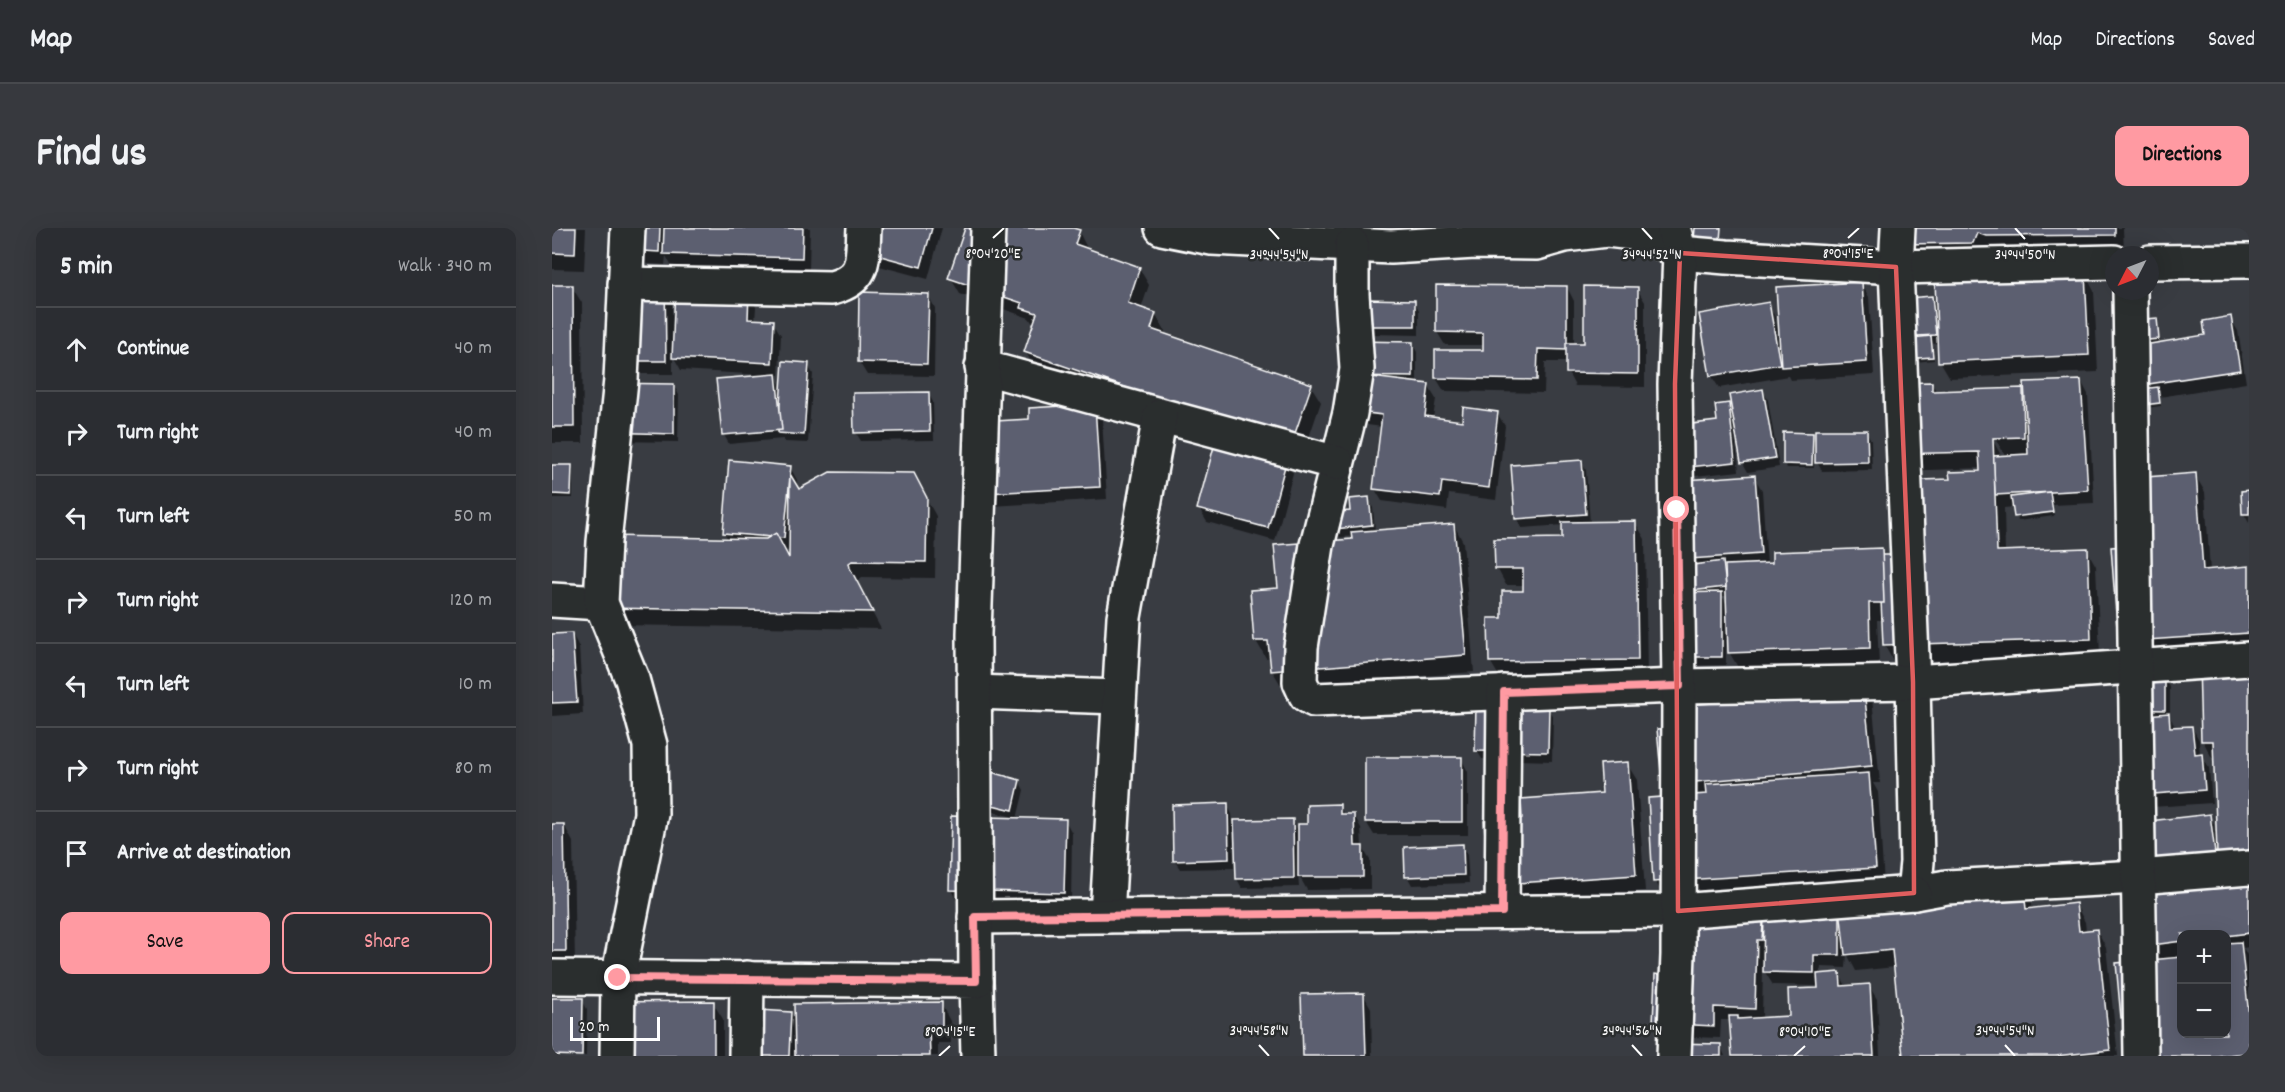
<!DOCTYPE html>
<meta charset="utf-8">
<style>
body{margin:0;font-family:Dekko,sans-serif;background:#37393e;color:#f1f3f6}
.controls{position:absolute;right:18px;bottom:18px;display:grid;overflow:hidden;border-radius:12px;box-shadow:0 6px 24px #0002}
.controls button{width:54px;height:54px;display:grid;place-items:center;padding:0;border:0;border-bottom:2px solid #47494d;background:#2b2d32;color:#f1f3f6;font:30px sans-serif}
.compass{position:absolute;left:1553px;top:18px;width:54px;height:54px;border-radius:50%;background:#2b2d32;box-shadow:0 6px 24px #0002;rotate:228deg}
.scale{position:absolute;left:18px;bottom:15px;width:90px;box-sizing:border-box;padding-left:6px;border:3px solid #fff;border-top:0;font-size:16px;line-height:21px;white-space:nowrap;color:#fff;-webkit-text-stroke:4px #2a2d2e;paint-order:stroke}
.stop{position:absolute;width:18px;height:18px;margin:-14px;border:4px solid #ff9aa2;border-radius:50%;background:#fff}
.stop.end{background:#ff9aa2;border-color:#fff;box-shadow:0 2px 6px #0008}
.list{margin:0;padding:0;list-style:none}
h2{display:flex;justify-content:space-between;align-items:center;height:78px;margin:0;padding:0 24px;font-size:26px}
h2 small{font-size:20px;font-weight:400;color:#a6a8ac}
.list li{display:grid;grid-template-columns:39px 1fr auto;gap:18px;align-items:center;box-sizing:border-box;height:84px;padding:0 24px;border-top:2px solid #47494d}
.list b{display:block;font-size:22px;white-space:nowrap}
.list em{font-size:20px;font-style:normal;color:#a6a8ac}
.actions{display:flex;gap:12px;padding:18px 24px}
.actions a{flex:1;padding:14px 0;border:2px solid #ff9aa2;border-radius:12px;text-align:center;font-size:21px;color:#ff9aa2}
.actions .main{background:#ff9aa2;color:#111}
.icon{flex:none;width:33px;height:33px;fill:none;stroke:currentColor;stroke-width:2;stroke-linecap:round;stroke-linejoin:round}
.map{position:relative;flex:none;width:1697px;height:828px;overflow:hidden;border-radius:12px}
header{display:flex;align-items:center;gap:36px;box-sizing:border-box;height:84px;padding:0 30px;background:#2b2d32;border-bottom:2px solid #47494d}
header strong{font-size:28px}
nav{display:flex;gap:33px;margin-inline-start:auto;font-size:21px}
.intro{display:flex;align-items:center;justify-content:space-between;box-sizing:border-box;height:144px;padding:0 36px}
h1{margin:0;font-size:42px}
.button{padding:15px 27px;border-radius:12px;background:#ff9aa2;color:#111;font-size:21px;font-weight:700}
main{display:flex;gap:36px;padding:0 36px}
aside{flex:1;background:#2b2d32;border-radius:12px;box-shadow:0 6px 24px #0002}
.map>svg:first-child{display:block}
</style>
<header>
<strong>Map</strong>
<nav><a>Map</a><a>Directions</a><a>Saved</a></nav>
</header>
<div class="intro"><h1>Find us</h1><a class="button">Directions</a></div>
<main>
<aside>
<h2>5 min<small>Walk · 340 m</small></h2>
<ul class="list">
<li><svg class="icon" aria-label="ahead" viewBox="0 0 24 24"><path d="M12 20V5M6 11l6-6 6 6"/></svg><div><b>Continue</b></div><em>40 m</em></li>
<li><svg class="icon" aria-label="right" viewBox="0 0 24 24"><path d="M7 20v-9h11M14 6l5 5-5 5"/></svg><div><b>Turn right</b></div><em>40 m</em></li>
<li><svg class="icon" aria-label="left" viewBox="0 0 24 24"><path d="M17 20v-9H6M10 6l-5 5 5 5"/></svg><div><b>Turn left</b></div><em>50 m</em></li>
<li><svg class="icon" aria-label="right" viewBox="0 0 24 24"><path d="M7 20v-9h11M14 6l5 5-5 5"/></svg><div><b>Turn right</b></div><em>120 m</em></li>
<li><svg class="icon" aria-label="left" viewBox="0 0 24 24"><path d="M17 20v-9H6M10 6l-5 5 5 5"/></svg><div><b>Turn left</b></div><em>10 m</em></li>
<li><svg class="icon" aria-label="right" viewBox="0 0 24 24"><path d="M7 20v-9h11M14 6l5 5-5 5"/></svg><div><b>Turn right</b></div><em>80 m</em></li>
<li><svg class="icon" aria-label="arrive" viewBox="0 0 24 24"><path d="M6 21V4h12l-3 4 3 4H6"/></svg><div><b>Arrive at destination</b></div></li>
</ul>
<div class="actions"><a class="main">Save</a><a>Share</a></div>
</aside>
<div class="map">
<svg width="1697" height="828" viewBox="0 0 1697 828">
<rect width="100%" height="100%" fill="#393c42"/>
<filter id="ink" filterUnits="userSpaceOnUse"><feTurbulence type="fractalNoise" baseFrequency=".0167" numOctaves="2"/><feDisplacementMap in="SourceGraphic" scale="12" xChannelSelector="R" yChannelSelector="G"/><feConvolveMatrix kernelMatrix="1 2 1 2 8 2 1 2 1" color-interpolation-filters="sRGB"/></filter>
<g filter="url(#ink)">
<!-- shadow -->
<g fill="#0007" fill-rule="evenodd">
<polygon points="0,0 34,0 32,42 0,41"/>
<polygon points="60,0 258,0 257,43 120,39 114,28 113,37 67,34"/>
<polygon points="298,0 390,0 376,51 301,31 294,18"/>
<polygon points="415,0 516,0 527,4 536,22 587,40 597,57 589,81 603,86 613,103 612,107 759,158 769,174 749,233 483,140 473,123 482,97 477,90 408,66 398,49"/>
<polygon points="1350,0 1571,0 1572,23 1360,33"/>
<polygon points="1533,46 1542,63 1546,144 1398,150 1388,133 1387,115 1381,116 1382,132 1355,135 1352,131 1380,70 1385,80"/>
<polygon points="1309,55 1317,69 1322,147 1238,152 1236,148 1167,160 1159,147 1216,76 1223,89 1226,102 1228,102"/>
<polygon points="0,59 20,59 30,75 31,215 0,215"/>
<polygon points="1015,59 1022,73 1022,117 1033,117 1085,61 1093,74 1093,159 1023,158 1016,145 1016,134 993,134 992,165 892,163 884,150 884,123 933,123 933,117 893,117 885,104"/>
<polygon points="120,63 120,99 196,66 204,79 203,93 221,94 229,107 227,147 223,147 228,156 229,163 256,137 261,146 256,215 233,214 231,211 177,216 172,207 166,153 211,148 211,147 129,142 121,128 121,146 66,146"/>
<polygon points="376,67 383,80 382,148 315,147 307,134"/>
<polygon points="813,73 862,73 867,82 867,107 818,106"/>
<polygon points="1678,90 1686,103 1694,155 1608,169 1609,178 1587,181 1577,118 1605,92 1609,116 1655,108"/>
<polygon points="860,115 865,124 865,156 876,158 884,171 881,190 911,194 945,185 953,198 944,272 897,266 895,282 830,273 822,260 830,199 808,196 805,148"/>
<path d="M1529,153L1536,166L1542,275L1501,277L1502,288L1466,293L1462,279L1452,280L1453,325L1535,322L1544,338L1548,427L1342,434L1332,417L1331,392H1325L1327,437L1187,441L1177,424V412H1174V437L1124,438L1128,345L1202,249L1210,262L1215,337L1329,322L1333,328H1343L1399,252L1430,245V240L1351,243L1379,155L1385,164L1470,162L1475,170ZM1439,203L1454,229H1450L1436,204ZM1170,368H1175L1176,378Z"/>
<polygon points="122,158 127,167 126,214 57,213"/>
<polygon points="1211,163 1216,172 1227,239 1196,244 1191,235 1186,206 1183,207 1187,243 1135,249 1176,177 1182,187"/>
<polygon points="376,165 381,174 382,212 309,213 304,205"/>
<polygon points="542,178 550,191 555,271 424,279 479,193"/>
<polygon points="1314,203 1319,212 1320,242 1270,243 1262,229 1262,240 1235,240 1233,236 1260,207 1264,214"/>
<polygon points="734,232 741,245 723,313 655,294 647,281"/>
<polygon points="1029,233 1034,242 1038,295 1083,294 1093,311 1095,449 948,450 938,433 952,391 972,365 972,357 954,357 945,340 1012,312 1012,297 970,300 965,291"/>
<polygon points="0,238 19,239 21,243 21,270 0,270"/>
<path d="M238,239L245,252L246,263L361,247L384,288L383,350L310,349L306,352V358L329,401L61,397L52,380L176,312L172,304ZM232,322L239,323V334Z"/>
<polygon points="1643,247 1653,264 1658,343 1697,340 1697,423 1577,431 1576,320"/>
<polygon points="1697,264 1697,295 1692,286"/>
<polygon points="816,271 821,280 823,303 902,297 911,314 922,444 730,459 720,442 719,429 714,430 704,413 700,364 727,362 801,312 801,308 770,311"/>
<polygon points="20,406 27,419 31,486 0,488 0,407"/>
<polygon points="1697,435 1666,624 1667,634 1582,643 1657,588 1662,596 1663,604 1666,604 1663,530 1660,530 1651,513"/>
<polygon points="1613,450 1618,459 1618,489 1624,500 1640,499 1647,512 1648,527 1657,540 1660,575 1585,580 1571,490"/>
<polygon points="1320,469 1328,555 1321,555 1326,564 1332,656 1113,670 1103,653 1119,570 1128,500"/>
<polygon points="996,481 1001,489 1000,533 930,531 925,523"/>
<polygon points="909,530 916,544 916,607 822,607 814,594"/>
<polygon points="1075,536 1085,552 1093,663 947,673 972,592 1051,567"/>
<polygon points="467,553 472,562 465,591 513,592 520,605 519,678 406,675 399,662 465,590 431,581"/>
<polygon points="675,577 680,586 681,594 740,592 747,604 787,578 792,587 802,587 809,600 810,619 818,632 818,661 755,662 746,646 747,659 690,660 685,651 684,597 681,597 682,640 628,641 622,632"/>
<polygon points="0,597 12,597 21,614 23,739 0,740"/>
<polygon points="910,618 915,627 917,655 860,657 855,648"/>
<path d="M1470,654L1479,671L1481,682L1524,677L1533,694L1534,703L1545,702L1554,719L1566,828H1353L1343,739L1304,743L1295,726L1294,740L1269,739L1268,747L1287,746L1295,759L1317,758L1325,771L1328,828H1181L1179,792H1169L1168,810L1110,808L1103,795L1112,749L1114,676ZM1211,741L1221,757L1267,758L1268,761L1239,790L1210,791Z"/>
<path d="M1697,656V719L1691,720L1697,730V828H1602L1580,806L1571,790L1588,734L1579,719ZM1630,706H1674V806H1630L1623,728L1630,727Z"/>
<polygon points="811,766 819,780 820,828 752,828"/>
<polygon points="0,772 30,772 35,781 34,828 0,828"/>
<polygon points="161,775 171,791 171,828 54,828"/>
<polygon points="389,776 398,793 399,815 386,815 386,828 190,828 239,785 244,795"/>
<polygon points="1168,817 1173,828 1120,828"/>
</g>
<!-- building -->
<g fill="#5c5e70" stroke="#fff" stroke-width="1.5">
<polygon points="0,0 24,0 23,26 0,25"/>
<polygon points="59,0 108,0 107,24 58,21"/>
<polygon points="112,0 251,0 250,30 111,26"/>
<polygon points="297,0 380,0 369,39 292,18"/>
<polygon points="413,0 521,0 528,2 523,16 588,39 576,75 604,85 599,101 760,156 739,217 472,124 485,85 469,80 470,75 396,50"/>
<polygon points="1143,0 1169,0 1168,12 1142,12"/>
<polygon points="1348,0 1563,0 1563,7 1434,8 1425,5 1421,15 1349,16"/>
<polygon points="1533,45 1537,127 1386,134 1383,51"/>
<polygon points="76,49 113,49 114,133 57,133"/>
<polygon points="1310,54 1315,134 1229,139 1224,59"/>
<polygon points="0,57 21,57 22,199 0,199"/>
<polygon points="884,57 1015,58 1015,122 986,121 985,152 883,150 883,122 931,122 931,105 884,104"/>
<polygon points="1032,58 1086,59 1086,146 1014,145 1014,115 1032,115"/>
<polygon points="123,61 197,65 196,91 222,92 220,135 120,130"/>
<polygon points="307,64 377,66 375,136 306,134"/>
<polygon points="1380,68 1384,107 1345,109 1342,71"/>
<polygon points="812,71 863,72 863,98 811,98"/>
<polygon points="1217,74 1228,136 1158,148 1147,86"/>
<polygon points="1679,88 1688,142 1577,159 1592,117 1653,107 1651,93"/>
<polygon points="1605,90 1607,111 1573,114 1571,93"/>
<polygon points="1379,108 1381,129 1351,131 1349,111"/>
<polygon points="802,113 861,114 861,149 802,148"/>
<polygon points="231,133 257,135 252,207 226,205"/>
<polygon points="224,146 230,202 170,207 164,151"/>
<polygon points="803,147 877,156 873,188 910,193 911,179 946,184 937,260 890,254 888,269 821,261 830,187 799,183"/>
<polygon points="1529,152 1536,262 1443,267 1441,228 1476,226 1472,154"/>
<polygon points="1380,154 1380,163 1471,160 1472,209 1441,210 1445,323 1536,320 1539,411 1331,417 1327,327 1341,327 1339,253 1398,251 1397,244 1428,243 1427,224 1340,226 1337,155"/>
<polygon points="52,155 122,156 122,206 51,204"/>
<polygon points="1606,159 1608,175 1583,178 1581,162"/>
<polygon points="1211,161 1223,230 1189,235 1177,167"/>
<polygon points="377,164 378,203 302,205 301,165"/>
<polygon points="1177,175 1183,234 1128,240 1123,198 1165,193 1163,177"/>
<polygon points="543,176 548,259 415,266 410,195 477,191 477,180"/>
<polygon points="1263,202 1315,202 1316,234 1263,235"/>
<polygon points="1231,204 1261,205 1260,237 1231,236"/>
<polygon points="664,211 735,231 716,300 645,281"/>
<polygon points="177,232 239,238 232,310 171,305"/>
<polygon points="1030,232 1034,286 963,291 959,237"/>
<polygon points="0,237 20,237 19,267 0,266"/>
<polygon points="278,244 362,245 375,270 374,334 300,333 297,335 298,340 321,384 50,380 57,308 214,311 224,305 237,330 238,246 247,261"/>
<polygon points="1644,245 1651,342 1697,338 1697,405 1566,414 1559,319 1574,318 1594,249"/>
<polygon points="1203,247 1209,326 1109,333 1106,292 1121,292 1118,253"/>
<polygon points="1697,262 1697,286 1690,286 1689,263"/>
<polygon points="1498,264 1501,284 1462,289 1459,269"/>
<polygon points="817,269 820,297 764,303 762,286 798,283 797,271"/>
<polygon points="1084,293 1086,432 937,434 936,390 950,390 950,363 971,363 971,341 943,341 942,311 1010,310 1010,294"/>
<polygon points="902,296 914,427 719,443 716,413 702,413 698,362 726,360 722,317 800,311 799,304"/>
<polygon points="1330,320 1332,375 1317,375 1318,420 1176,425 1173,337 1220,335 1220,324"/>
<polygon points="1171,333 1174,359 1129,364 1126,339"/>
<polygon points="1170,364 1170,429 1118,429 1117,365"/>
<polygon points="20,405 25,474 0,475 0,406"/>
<polygon points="1697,434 1697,625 1665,626 1661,513 1649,513 1647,435"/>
<polygon points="1569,448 1613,448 1613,482 1569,481"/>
<polygon points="1311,451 1320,538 1110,557 1105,501 1127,499 1125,478 1243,468"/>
<polygon points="924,477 997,479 996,524 923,523"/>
<polygon points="1617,485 1618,499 1640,498 1643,526 1650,525 1653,562 1576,568 1570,489"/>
<rect x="813" y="529" width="97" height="65"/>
<polygon points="1076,534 1084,647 936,657 932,593 970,590 969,571 1050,565 1048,536"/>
<polygon points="432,542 468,552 461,582 424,573"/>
<polygon points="1317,545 1324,640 1101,654 1096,570 1155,566 1154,556"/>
<polygon points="676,575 677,631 621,633 620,577"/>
<polygon points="788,576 788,586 802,586 803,618 811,618 811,649 746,649 746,596 755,596 755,577"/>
<polygon points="1658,586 1663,625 1575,635 1571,596"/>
<polygon points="399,588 514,591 512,665 397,662"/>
<polygon points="741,591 742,650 684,651 682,592"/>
<polygon points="0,596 12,596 14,723 0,723"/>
<polygon points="911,616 912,647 853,649 852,619"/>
<polygon points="1471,653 1474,681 1524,675 1527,703 1545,701 1558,822 1503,828 1351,828 1340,722 1293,727 1287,671"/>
<polygon points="1697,654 1697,705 1674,708 1630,706 1630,713 1578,720 1570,662"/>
<polygon points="1113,674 1212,678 1210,712 1205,712 1203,781 1162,779 1162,798 1101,795 1103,746 1110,747"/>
<polygon points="1288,676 1288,727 1262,727 1262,745 1211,744 1212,682"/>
<polygon points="1689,714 1697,788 1697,825 1663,828 1600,828 1587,788 1569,790 1564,735 1630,729 1630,806 1674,806 1674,715"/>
<polygon points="1288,744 1289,758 1318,756 1322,828 1180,828 1177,788 1186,788 1186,791 1237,788 1236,761 1266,760 1265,746"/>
<polygon points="812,765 814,828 751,828 749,766"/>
<polygon points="0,770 31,770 30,828 0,827"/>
<polygon points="162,773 162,828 52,828 52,774"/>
<polygon points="390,774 390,799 377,799 378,828 243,828 242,776"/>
<polygon points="191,781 239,784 237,828 189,828"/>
<polygon points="1118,815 1169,816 1169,828 1118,828"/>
</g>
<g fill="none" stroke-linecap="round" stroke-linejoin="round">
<defs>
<g id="street">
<polyline points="610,0 660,10 839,19 923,14 985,15 1013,7 1055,2 1097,7 1128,25 1174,29 1344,39 1562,34"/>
<polyline points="1346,0 1344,39 1361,454 1365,634 1362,665 1395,659 1586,649 1697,640"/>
<polyline points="800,17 800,66 805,141 798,185 765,317 749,419 748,454 754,467 762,472 1127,458 1361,454 1697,431"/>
<polyline points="1598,34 1697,33"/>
<path d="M73,56L280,60C315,50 310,31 312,0"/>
<polyline points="1578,63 1589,828"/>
<polyline points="430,139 785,235"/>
<polyline points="0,372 49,375"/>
<polyline points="423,464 567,469"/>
<polyline points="950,684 952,464"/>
<polyline points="555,688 572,389 608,188"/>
<polyline points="423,689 1126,683 1362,665"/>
<polyline points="0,749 424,753 426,828"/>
<polyline points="424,753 422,406 436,0"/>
<polyline points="65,828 66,750 99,586 98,517 80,451 49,375 52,314 69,152 76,0"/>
<polyline points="194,828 195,750"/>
<polyline points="1122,828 1126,727 1127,458 1123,156 1128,25 1122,3"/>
</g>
</defs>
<!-- street casing -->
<use href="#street" stroke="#fff" stroke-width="38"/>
<!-- street -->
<use href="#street" stroke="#2a2d2e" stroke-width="33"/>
</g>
</g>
<g fill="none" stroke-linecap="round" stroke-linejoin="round" filter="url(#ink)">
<!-- route -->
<polyline stroke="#ff9aa2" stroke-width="8" points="66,750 424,753 423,689 950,684 952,464 1128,458 1125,282"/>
</g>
<!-- marked area -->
<path fill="none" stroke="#e05e5e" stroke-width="4.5" stroke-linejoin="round" d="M1128,25L1344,39L1361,454L1362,665L1126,683L1123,156Z"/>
<!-- ticks -->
<path fill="none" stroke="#fff" stroke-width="2" d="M717,0L727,11M1090,0L1100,11M1463,0L1473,11M441,10L452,0M1296,10L1307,0M707,817L717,828M1080,817L1090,828M1453,817L1463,828M387,828L398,818M1242,828L1253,818"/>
<g font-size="15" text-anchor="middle" fill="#fff" stroke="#2a2d2e" stroke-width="5" stroke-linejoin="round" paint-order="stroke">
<text x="441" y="30">8°04'20"E</text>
<text x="1296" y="30">8°04'15"E</text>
<text x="1100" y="31">34°44'52"N</text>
<text x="1473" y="31">34°44'50"N</text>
<text x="727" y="31">34°44'54"N</text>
<text x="707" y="807">34°44'58"N</text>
<text x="1080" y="807">34°44'56"N</text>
<text x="1453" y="807">34°44'54"N</text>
<text x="398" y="808">8°04'15"E</text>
<text x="1253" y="808">8°04'10"E</text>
</g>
</svg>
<div class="controls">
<button>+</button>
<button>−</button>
</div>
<svg class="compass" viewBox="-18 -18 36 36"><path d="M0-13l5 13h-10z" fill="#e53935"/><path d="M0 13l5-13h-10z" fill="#a6a8ac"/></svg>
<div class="scale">20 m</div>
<div class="stop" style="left:1125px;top:282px"></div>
<div class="stop end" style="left:66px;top:750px"></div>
</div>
</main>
